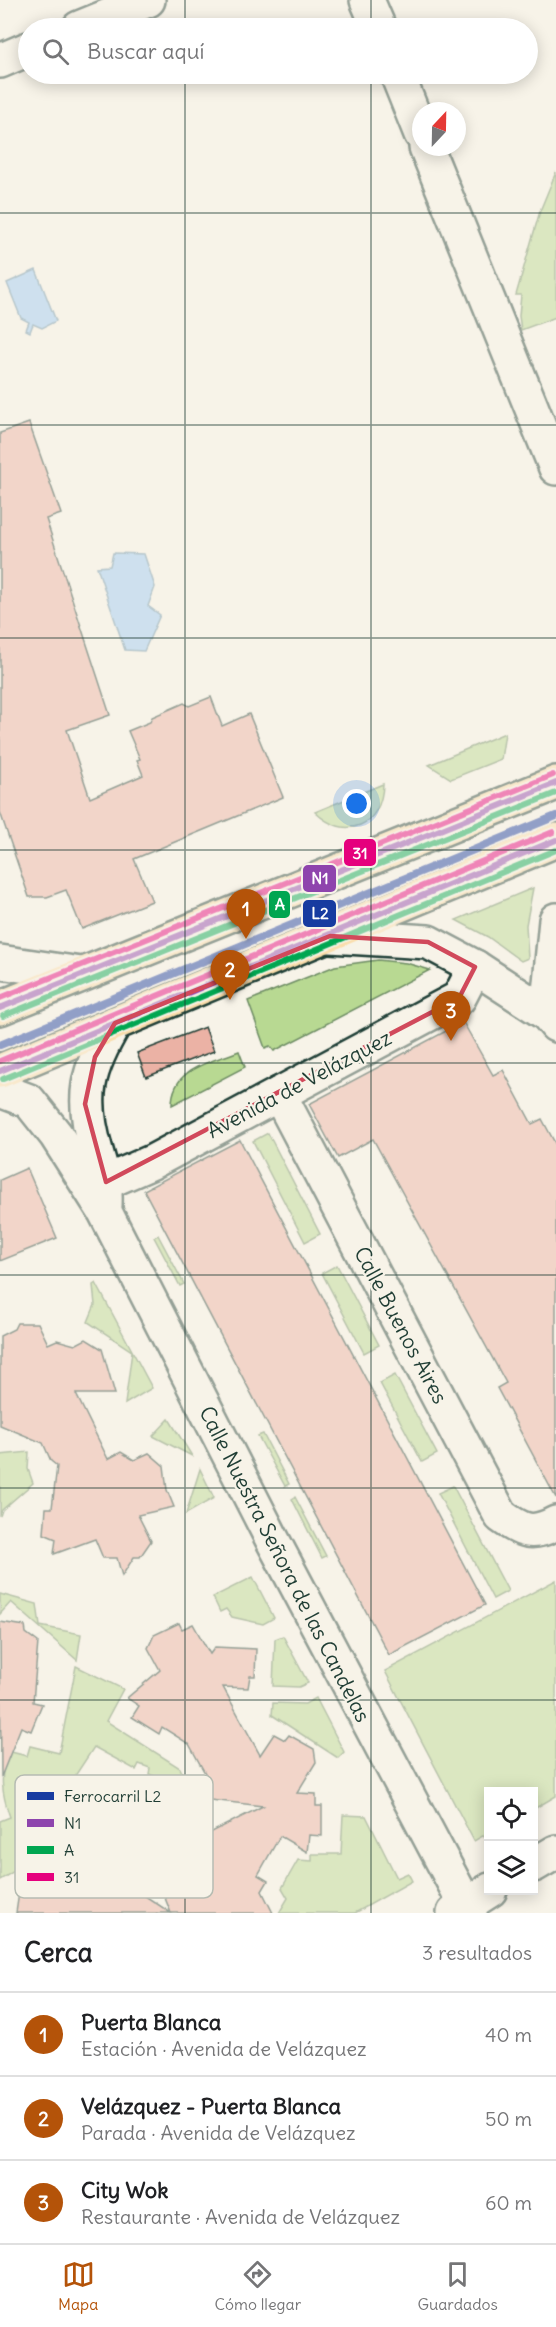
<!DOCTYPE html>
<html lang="es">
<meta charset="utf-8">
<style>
body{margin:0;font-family:Delius,sans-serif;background:#f2f2f2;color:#202124}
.controls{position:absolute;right:18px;bottom:18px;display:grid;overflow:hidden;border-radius:0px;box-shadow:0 3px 15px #0003}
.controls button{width:54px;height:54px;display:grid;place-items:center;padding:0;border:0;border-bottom:2px solid #e0e0e0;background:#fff;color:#202124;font:30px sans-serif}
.compass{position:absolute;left:412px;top:102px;width:54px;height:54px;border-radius:50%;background:#fff;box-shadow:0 3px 15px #0003;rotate:22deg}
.you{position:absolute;left:357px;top:804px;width:21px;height:21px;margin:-15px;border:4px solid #fff;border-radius:50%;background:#1a73e8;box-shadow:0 0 0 9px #1a73e833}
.badge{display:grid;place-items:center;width:39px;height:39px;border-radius:50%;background:#b45309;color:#fff;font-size:20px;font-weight:700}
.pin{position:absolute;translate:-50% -50px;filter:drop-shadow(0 2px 3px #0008)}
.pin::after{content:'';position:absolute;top:32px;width:21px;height:18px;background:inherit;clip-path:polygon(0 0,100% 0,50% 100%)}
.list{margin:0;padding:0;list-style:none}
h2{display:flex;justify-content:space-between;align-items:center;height:78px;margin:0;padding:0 24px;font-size:26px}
h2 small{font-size:20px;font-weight:400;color:#757577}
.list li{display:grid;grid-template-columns:39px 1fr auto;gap:18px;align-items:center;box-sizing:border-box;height:84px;padding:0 24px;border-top:2px solid #e0e0e0}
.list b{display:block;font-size:22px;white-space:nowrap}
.list p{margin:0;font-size:20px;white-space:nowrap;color:#757577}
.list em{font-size:20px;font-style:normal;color:#757577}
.icon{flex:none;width:33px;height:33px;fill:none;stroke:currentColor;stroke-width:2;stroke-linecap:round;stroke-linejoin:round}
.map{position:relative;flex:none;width:556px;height:1913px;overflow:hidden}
.search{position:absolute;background:#fff;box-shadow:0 3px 15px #0003;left:18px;right:18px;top:18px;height:66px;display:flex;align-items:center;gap:15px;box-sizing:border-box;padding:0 21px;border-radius:33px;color:#757577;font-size:22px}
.sheet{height:330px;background:#fff}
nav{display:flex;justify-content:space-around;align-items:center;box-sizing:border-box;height:84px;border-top:2px solid #e0e0e0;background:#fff;font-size:16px;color:#757577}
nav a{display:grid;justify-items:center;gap:3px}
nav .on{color:#b45309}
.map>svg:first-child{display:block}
</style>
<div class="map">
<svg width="556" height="1913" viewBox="0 0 556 1913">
<rect width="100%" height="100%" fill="#f7f3e8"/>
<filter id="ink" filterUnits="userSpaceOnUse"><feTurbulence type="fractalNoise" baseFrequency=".0167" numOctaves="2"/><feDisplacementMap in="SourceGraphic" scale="12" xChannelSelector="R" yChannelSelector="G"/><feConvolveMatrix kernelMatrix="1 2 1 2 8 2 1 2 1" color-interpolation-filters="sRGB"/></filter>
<g filter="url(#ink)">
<!-- green -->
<g fill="#b8d992" stroke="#6c8b63" stroke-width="1.5" fill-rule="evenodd">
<polygon points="556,172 556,317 521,330 519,316 521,295 516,295 540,211"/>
<polygon points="505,733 501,759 451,779 429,765"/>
<path d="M383,784C382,826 346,842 315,812Z"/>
<polygon points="533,888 526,925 528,958 521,961 488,937 456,920"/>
<polygon points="378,960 406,963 430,970 274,1051 270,1046 265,1048 248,1001 335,966"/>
<path d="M239,1051L245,1067L172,1105C172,1067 210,1063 239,1051Z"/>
<polygon points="268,1133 320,1234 305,1242 253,1141"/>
<polygon points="158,1235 184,1284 180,1286 154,1237"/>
<polygon points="337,1265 379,1345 364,1353 322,1273"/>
<polygon points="96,1283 152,1388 125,1404 132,1351 88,1322 95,1305 93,1285"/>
<polygon points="395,1375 437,1454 422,1462 380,1383"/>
<polygon points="169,1419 192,1456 153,1436"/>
<polygon points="263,1434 289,1484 285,1486 258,1436"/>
<polygon points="29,1452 28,1469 33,1483 2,1510 0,1516 0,1455"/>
<polygon points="200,1469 214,1498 186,1514"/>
<polygon points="453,1486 508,1591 493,1599 438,1493"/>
<polygon points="295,1497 326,1556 322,1558 292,1499"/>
<polygon points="253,1577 274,1618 263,1624 232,1617 226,1609 220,1612 213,1597"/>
<polygon points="556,1580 556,1796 534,1809 534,1792 488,1792 488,1833 474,1841 385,1671"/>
<polygon points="0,1594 37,1604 40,1626 81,1634 77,1660 11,1602 0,1614"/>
<polygon points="283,1636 308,1683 299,1687 273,1686 275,1639"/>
<path d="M76,1666L123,1689L106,1721L180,1768L193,1797L200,1826L138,1862L62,1811L24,1865L0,1880V1821L10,1817C1,1792 0,1776 7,1751L27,1756L30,1746L59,1753ZM94,1747L136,1770L139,1764L150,1768L149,1774C192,1789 178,1841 132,1832L130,1834C109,1825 95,1808 76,1795L69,1797L67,1788Z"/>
<polygon points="316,1698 344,1752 338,1758 272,1715 273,1703 305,1704"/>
<polygon points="343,1815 366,1816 397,1878 408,1873 412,1881 355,1913 279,1913 288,1898 282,1888 298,1860 312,1861 312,1854 341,1854"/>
</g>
<!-- water -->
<g fill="#9bcbf7" stroke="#6992a9" stroke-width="1.5">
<polygon points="36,270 56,321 42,328 33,324 30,332 26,330 29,322 21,318 7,283"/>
<polygon points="113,553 144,554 155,587 148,606 160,615 144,651 125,650 97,567 110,566"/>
</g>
<!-- building -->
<g fill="#ebb2a5" stroke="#1f3d34" stroke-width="1.5">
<polygon points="29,423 61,514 46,519 110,715 67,730 90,798 143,775 137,760 140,759 128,731 150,722 152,717 184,703 189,706 211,697 222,726 249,714 283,797 134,859 152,901 82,929 66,890 47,897 29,897 0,812 0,433"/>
<polygon points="463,1022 493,1075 503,1070 532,1124 542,1119 556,1145 556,1498 497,1388 506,1383 373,1139 338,1158 309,1104"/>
<polygon points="205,1027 214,1051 146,1077 137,1053"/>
<polygon points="240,1140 485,1605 389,1655 144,1190"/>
<polygon points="27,1168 57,1238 0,1261 0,1180"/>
<polygon points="17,1323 38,1323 48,1344 57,1340 75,1345 86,1339 102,1349 115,1394 76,1394 108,1459 121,1452 134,1460 149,1453 164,1466 167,1490 174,1507 138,1515 151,1541 140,1557 134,1557 122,1576 117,1558 103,1558 95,1539 54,1554 56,1539 44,1534 46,1508 52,1508 57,1466 51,1461 43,1443 0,1425 0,1336 14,1329"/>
<polygon points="0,1622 25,1626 26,1633 38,1642 33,1702 42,1704 31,1731 21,1727 1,1777"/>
<polygon points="179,1623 182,1629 193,1624 210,1654 215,1647 256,1649 255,1676 250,1676 248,1688 223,1687 260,1755 274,1734 285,1740 289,1735 314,1749 316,1762 297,1793 316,1794 316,1806 322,1806 322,1836 309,1835 307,1852 280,1836 258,1875 268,1881 262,1891 273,1913 171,1913 151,1863 263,1806 192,1798 206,1775 189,1744 162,1727 159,1734 132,1717 139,1706 127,1698 160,1670 148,1648 154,1635"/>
<polygon points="99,1824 97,1864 171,1913 16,1913 20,1886 54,1888 38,1852 64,1852 72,1841 82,1847"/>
</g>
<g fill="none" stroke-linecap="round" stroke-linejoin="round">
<defs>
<g id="street">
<polyline points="367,0 379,28"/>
<polyline points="79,28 148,0"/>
<polyline points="0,61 28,49"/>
<polyline points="397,74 421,134"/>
<polyline points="426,147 556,468"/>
<polyline points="330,936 428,942 475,967 547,1014 556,1025"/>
<polyline points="0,962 81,974"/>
<polyline points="547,1014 556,920"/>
<polyline points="0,1090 29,1101 56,1135 105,1212 271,1537 470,1913"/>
<path d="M279,1094L501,1516C522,1531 532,1536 556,1523"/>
<polyline points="106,1182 152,1162 459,998 475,967"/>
<path d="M105,1205C106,1180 102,1173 96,1151C80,1097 87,1070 115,1023"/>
<polyline points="534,1865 556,1852"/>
<polyline points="454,1913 490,1890"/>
</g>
<g id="primary">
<polyline points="0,1008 556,783"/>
<polyline points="0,1071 556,840"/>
</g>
</defs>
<!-- street casing -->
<use href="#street" stroke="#1f3d34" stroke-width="38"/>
<!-- primary casing -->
<use href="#primary" stroke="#1f3d34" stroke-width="38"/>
<!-- street -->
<use href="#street" stroke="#f7f3e8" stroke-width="33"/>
<!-- primary -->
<use href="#primary" stroke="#faddab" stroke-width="33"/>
<defs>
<g id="bus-1">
<polyline points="0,1008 556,783"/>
<polyline points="0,1071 556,840"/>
</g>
<g id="bus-2">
<polyline points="3,1016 556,793"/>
<polyline points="3,1079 556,850"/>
</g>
<g id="bus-3">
<polyline points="0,998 553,775"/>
<polyline points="0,1061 553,832"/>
</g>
</defs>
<!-- bus-1 casing -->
<use href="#bus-1" stroke="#f7f3e8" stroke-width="10"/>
<!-- bus-2 casing -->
<use href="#bus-2" stroke="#f7f3e8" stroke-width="10"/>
<!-- bus-3 casing -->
<use href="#bus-3" stroke="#f7f3e8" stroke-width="10"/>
<!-- bus-1 -->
<use href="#bus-1" stroke="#8e44ad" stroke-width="6"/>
<!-- bus-2 -->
<use href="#bus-2" stroke="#00a651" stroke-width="6"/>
<!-- bus-3 -->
<use href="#bus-3" stroke="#e5007d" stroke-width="6"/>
<defs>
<polyline id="rail-1" points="0,1045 556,816"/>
</defs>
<!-- rail-1 casing -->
<use href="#rail-1" stroke="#f7f3e8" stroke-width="12"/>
<!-- rail-1 -->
<use href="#rail-1" stroke="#173ba0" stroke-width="8"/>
</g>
</g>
<!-- marked area -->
<path d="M0 0H556V1913H0ZM330,936L428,942L475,967L459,998L106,1182L85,1104L95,1057L115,1023Z" fill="#f7f3e8" fill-opacity=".55" fill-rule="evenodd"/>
<path fill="none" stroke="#d1495b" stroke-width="4.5" stroke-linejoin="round" d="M330,936L428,942L475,967L459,998L106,1182L85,1104L95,1057L115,1023Z"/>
<!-- grid -->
<path fill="none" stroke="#1f3d34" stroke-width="1.5" stroke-opacity="0.55" d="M185,0V28M371,0V28M185,74V1913M371,74V1913M0,213H556M0,425H556M0,638H556M0,850H556M0,1063H556M0,1275H556M0,1488H556M0,1700H556"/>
<g text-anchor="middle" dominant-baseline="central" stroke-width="4.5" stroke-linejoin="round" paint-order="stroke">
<!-- street labels -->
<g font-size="21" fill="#1f3d34" stroke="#f7f3e8">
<text transform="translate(299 1084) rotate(-28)">Avenida de Velázquez</text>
<text transform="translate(401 1325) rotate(62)">Calle Buenos Aires</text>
<text transform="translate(285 1564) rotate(63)">Calle Nuestra Señora de las Candelas</text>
</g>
</g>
<!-- legend -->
<rect x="15" y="1775" width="198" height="123" rx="9" fill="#f7f3e8" stroke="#b6bcb2" stroke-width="1.5"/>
<rect x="27" y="1792" width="27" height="8" fill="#173ba0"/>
<rect x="27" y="1819" width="27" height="8" fill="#8e44ad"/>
<rect x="27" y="1846" width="27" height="8" fill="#00a651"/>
<rect x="27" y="1873" width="27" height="8" fill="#e5007d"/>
<g font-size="16" fill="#1f3d34">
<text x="64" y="1802">Ferrocarril L2</text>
<text x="64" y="1829">N1</text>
<text x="64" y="1856">A</text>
<text x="64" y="1883">31</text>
</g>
<g stroke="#f7f3e8" stroke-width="2">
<rect x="343" y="838" width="34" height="29" rx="6" fill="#e5007d"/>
<rect x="302" y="864" width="35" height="29" rx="6" fill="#8e44ad"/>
<rect x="268" y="890" width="23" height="29" rx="6" fill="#00a651"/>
<rect x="302" y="899" width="35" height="29" rx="6" fill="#173ba0"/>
</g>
<g font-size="16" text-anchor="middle" font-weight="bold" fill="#fff">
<text x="360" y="859">31</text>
<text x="320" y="884">N1</text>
<text x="280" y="910">A</text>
<text x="320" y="919">L2</text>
</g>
</svg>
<div class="controls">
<button><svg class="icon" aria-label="locate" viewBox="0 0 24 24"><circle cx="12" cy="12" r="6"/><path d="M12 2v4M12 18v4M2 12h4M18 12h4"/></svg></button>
<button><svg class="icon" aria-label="layers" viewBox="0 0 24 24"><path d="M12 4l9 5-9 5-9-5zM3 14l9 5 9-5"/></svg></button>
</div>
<svg class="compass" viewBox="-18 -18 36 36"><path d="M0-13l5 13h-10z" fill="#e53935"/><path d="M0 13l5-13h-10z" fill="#757577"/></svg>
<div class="you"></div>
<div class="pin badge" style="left:246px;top:939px">1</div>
<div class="pin badge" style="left:230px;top:1000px">2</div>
<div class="pin badge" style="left:451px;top:1041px">3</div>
<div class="search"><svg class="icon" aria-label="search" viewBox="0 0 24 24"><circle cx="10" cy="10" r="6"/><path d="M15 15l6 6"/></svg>Buscar aquí</div>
</div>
<section class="sheet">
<h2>Cerca<small>3 resultados</small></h2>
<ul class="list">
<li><span class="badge">1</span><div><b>Puerta Blanca</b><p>Estación · Avenida de Velázquez</p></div><em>40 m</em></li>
<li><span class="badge">2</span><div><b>Velázquez - Puerta Blanca</b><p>Parada · Avenida de Velázquez</p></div><em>50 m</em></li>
<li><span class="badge">3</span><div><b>City Wok</b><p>Restaurante · Avenida de Velázquez</p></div><em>60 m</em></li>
</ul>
</section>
<nav>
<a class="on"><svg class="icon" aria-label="map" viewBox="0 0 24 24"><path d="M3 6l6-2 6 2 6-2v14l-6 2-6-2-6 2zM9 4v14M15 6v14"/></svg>Mapa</a>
<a><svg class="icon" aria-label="directions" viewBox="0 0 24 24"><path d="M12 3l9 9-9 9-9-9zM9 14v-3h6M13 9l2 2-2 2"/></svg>Cómo llegar</a>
<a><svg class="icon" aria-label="saved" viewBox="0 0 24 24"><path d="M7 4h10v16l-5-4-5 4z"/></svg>Guardados</a>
</nav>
